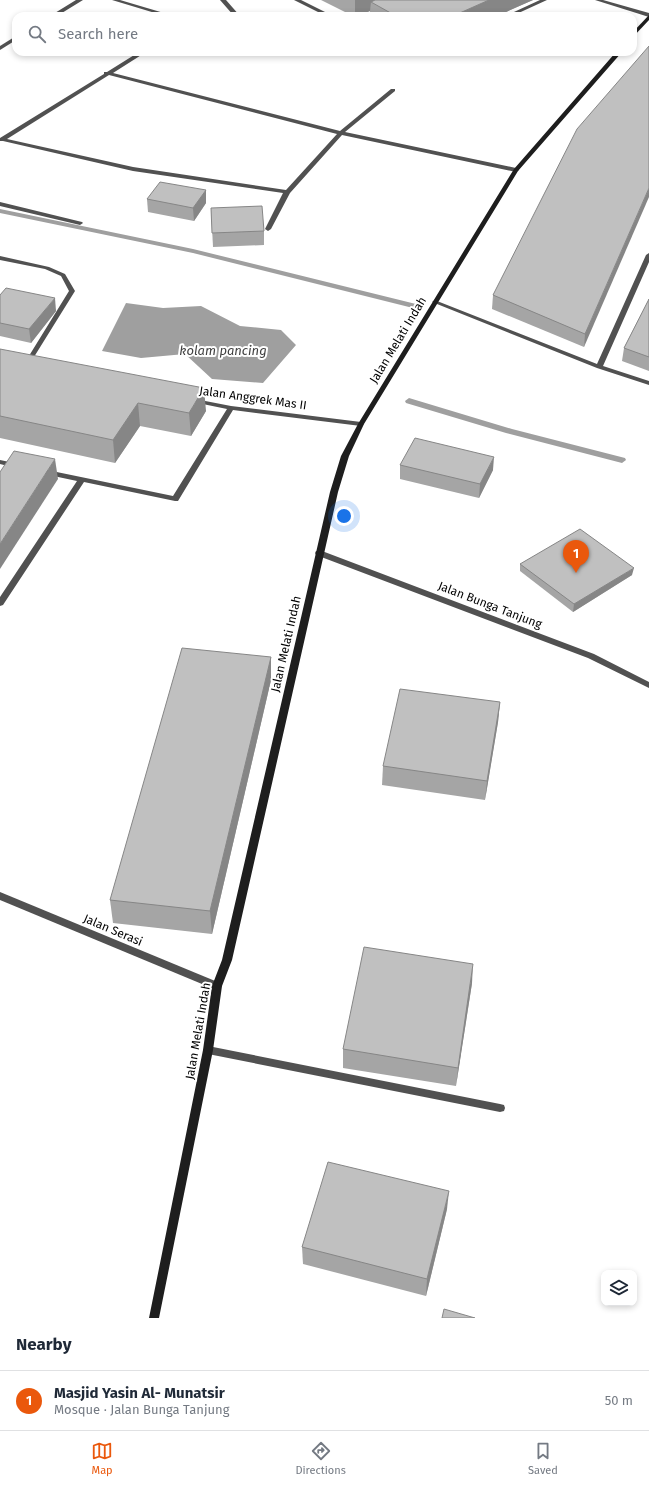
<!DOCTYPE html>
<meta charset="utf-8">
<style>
body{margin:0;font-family:"Fira Sans",sans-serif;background:#f6f6f7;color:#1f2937}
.controls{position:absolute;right:12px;bottom:12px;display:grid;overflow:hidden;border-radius:8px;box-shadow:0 2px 6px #0003}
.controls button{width:36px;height:36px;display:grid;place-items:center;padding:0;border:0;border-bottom:1px solid #e0e1e3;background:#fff;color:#1f2937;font:20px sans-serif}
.you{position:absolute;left:344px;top:516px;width:14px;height:14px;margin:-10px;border:3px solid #fff;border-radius:50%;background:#1a73e8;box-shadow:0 0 0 6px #1a73e833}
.badge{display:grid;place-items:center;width:26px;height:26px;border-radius:50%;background:#ea580c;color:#fff;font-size:13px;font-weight:700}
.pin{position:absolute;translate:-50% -33px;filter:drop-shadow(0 1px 2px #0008)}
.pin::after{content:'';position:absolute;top:21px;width:14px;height:12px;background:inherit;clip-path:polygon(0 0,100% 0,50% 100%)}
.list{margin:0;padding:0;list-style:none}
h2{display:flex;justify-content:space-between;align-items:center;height:52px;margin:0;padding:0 16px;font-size:17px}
h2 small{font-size:13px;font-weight:400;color:#747a83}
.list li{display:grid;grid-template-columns:26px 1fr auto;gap:12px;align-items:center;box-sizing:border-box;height:60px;padding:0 16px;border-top:1px solid #e0e1e3}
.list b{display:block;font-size:15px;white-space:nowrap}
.list p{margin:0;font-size:13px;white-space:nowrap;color:#747a83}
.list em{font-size:13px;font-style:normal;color:#747a83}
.icon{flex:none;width:22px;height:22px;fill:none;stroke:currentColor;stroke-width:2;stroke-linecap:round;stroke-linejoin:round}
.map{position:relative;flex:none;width:649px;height:1318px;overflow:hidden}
.search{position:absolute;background:#fff;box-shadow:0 2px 6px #0003;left:12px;right:12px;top:12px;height:44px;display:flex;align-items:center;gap:10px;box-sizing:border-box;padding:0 14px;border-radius:12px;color:#747a83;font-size:15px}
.sheet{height:112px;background:#fff}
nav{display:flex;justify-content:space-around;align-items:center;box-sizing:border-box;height:56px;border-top:1px solid #e0e1e3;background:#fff;font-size:11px;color:#747a83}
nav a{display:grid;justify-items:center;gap:2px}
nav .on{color:#ea580c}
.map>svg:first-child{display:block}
</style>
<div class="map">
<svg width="649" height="1318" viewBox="0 0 649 1318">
<rect width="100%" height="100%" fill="#fff"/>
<!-- water -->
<polygon fill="#9f9f9f" points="126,303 163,308 201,306 240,326 281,330 296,345 263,383 212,379 185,354 141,358 102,351"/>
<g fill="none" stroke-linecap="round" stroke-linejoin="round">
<!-- stream -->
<g fill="#9f9f9f" fill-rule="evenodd">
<polygon points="0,209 193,249 420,305 421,307 417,309 193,253 0,213"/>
<polygon points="409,398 512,429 625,458 626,460 622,463 506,433 406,403 405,401"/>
</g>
<!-- minor -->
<g fill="#515151" fill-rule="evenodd">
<polygon points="76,0 83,0 57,16 50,16"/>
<polygon points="112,0 120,0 174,16 165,16"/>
<polygon points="220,0 226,0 240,16 234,16"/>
<polygon points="294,0 301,0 333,16 326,16"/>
<polygon points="540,0 547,0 512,16 505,16"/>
<polygon points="595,0 603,0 649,13 649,17"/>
<polygon points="16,36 16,40 0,50 0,46"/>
<path d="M139,52H146L113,73L340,131L391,89H395V91L345,132L516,168L519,170L516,172L342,135L290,193L271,229L268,231L265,229L283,193L133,171L3,141H0V138L104,74V72H107ZM109,75L337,134L286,190L133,167L7,139Z"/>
<polygon points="0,202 82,222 83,223 80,225 0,206"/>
<polygon points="649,253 649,262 603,366 649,381 649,385 597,368 432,302 435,300 437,301 597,364 646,255"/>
<polygon points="0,256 49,267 65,274 75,291 29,365 27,366 24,364 69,291 61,276 45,269 0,260"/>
<polygon points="195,399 231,406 361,422 364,424 361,426 233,410 178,501 175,501 84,482 3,605 0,606 0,597 77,481 44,474 43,472 44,470 47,470 173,496 227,409 193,402 192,401"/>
<polygon points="0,460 19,464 20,466 16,468 0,464"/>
<polygon points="316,551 322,551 594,654 649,682 649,688 588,658 316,555 315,553"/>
<polygon points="0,892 220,983 222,986 220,989 217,990 214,989 0,900"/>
<polygon points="208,1046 500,1104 504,1105 505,1108 504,1111 500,1112 208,1054 205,1053 203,1050 205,1047"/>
</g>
<!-- secondary -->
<g fill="#1e1e1e" fill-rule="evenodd">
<polygon points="649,15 649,20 633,37 633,32"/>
<polygon points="616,52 622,52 518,171 364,424 349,456 338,492 232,960 222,986 213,1050 159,1318 149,1318 203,1050 212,986 222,960 330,492 341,456 358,424 514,169"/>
</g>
</g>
<!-- wall -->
<g fill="#a5a5a5">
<polygon points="321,0 533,0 497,16 370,16 370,11 357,16 353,16"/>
<polygon points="649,46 584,347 492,309 493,295"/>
<polygon points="206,190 206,203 194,221 148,212 147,199"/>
<polygon points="211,208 264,231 264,245 213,247"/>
<polygon points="0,295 56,311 31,343 0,336"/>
<polygon points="649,299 649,371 622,361 624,348"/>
<polygon points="0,349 206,411 191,436 140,426 115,463 0,438"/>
<polygon points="400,465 493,470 479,498 400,479"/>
<polygon points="520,564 632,575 573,612 520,571"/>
<polygon points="271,657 271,680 212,934 113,923 110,900"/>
<polygon points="500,702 498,722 485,800 382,785 383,766"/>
<polygon points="472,983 456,1086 343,1068 343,1049"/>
<polygon points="447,1209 426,1296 303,1264 302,1247"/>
</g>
<!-- shaded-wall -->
<g fill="#868686">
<polygon points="355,0 397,0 371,2 370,11 357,16 355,16"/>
<polygon points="489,0 533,0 497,16 453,16"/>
<polygon points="649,188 649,197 584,347 585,334"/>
<polygon points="206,190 206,203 194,221 193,208"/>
<polygon points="55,298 56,311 31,343 29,329"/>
<polygon points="204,388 206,411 191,436 189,413"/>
<polygon points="138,403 140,426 115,463 113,440"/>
<polygon points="494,457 493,470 479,498 480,484"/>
<polygon points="55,459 58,479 0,569 0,544"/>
<polygon points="634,568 632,575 573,612 574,604"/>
<polygon points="271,657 271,680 212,934 210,911"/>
<polygon points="500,702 498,722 485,800 487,781"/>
<polygon points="473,964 472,983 456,1086 458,1068"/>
<polygon points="449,1191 447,1209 426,1296 427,1279"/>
</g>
<!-- building -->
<g fill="#c0c0c0" stroke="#868686">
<polygon points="375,0 489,0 453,16 396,16 371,2"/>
<polygon points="649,46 649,188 585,334 493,295 577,129"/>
<polygon points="160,182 206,190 193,208 147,199"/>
<polygon points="262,206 264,231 212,233 211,208"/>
<polygon points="6,288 55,298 29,329 0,323 0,295"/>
<polygon points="649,299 649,357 624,348"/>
<polygon points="0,349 204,388 189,413 138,403 113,440 0,416"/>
<polygon points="415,438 494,457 480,484 400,465"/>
<polygon points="14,451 55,459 0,544 0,472"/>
<polygon points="580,529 634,568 574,604 520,564"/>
<polygon points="182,648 271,657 210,911 110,900"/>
<polygon points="400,689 500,702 487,781 383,766"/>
<polygon points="364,947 473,964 458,1068 343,1049"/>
<polygon points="328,1162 449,1191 427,1279 302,1247"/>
<polygon points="444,1309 475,1318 442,1318"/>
</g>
<g text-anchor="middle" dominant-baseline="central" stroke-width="4" stroke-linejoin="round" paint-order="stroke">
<!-- street labels -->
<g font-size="12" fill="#000" stroke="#fff">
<text transform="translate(398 340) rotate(-59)">Jalan Melati Indah</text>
<text transform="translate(253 398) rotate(8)">Jalan Anggrek Mas II</text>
<text transform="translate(490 605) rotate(21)">Jalan Bunga Tanjung</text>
<text transform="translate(286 644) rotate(-77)">Jalan Melati Indah</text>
<text transform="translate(113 930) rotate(23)">Jalan Serasi</text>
<text transform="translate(198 1031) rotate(-80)">Jalan Melati Indah</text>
</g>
<!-- water labels -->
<g font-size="13" font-style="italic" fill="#404040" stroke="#fff">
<text x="223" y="350">kolam pancing</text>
</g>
</g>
</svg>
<div class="controls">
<button><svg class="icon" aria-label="layers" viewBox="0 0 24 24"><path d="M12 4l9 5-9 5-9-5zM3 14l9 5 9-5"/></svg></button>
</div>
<div class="you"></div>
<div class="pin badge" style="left:576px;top:573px">1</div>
<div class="search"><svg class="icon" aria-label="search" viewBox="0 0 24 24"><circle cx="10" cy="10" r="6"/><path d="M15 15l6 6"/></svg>Search here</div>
</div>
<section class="sheet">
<h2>Nearby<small></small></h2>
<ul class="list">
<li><span class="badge">1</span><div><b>Masjid Yasin Al- Munatsir</b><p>Mosque · Jalan Bunga Tanjung</p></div><em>50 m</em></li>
</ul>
</section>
<nav>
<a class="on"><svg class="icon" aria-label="map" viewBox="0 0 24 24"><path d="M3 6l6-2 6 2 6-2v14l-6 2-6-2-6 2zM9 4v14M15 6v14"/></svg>Map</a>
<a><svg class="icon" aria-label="directions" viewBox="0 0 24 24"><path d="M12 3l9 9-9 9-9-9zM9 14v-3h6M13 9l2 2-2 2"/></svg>Directions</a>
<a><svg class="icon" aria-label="saved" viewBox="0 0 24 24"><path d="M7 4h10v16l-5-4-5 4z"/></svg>Saved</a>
</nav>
